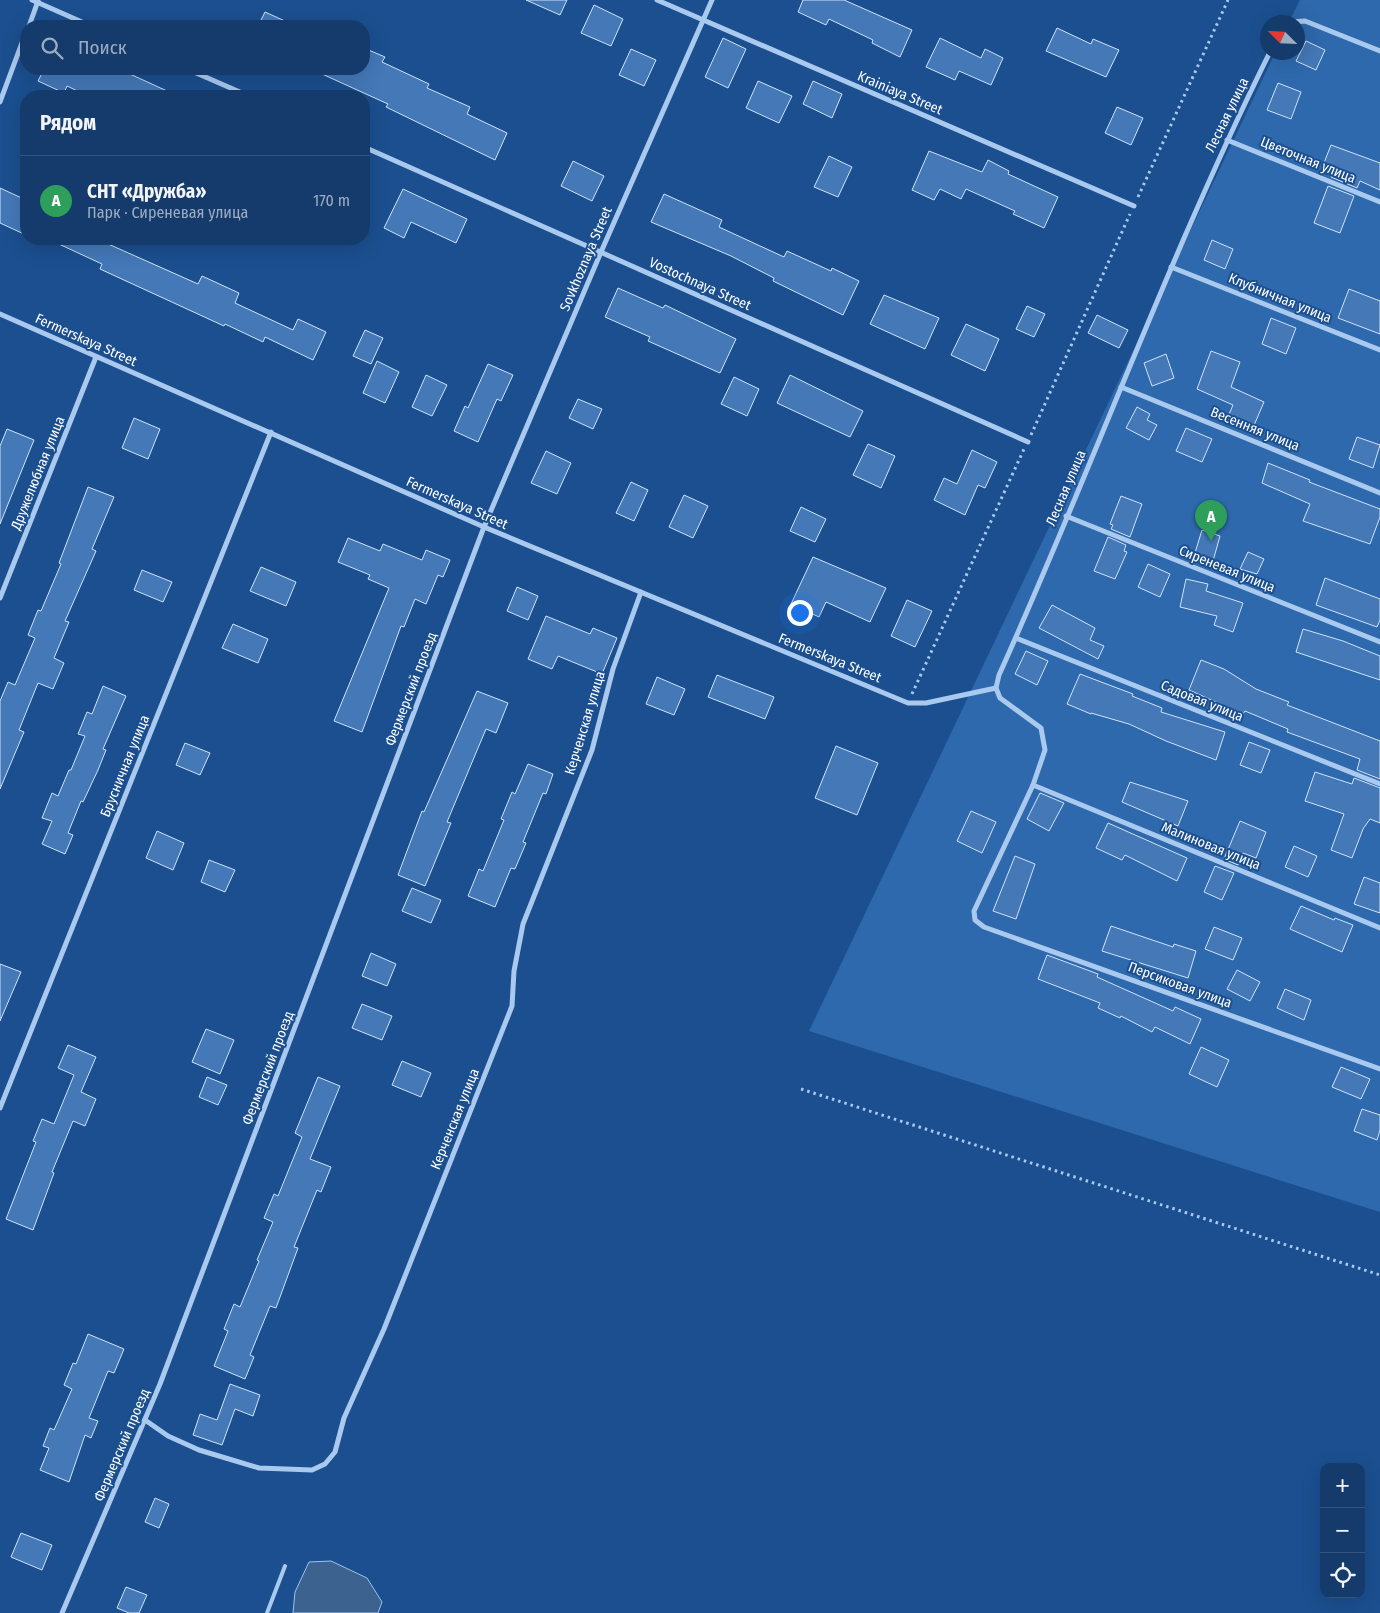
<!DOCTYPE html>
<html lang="ru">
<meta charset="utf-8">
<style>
body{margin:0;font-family:"Fira Sans Condensed",sans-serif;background:#214673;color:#f1f3f6}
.controls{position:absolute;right:15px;bottom:15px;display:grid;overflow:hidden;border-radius:10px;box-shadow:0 5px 20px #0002}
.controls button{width:45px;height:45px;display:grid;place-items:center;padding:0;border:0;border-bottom:1px solid #33557e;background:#143b6b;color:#f1f3f6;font:25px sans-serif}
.compass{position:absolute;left:1260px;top:15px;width:45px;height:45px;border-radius:50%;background:#143b6b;box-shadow:0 5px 20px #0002;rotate:294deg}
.you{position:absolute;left:799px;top:612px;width:18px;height:18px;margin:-12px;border:4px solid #fff;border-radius:50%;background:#1a73e8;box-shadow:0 0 0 8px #1a73e833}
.badge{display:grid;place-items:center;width:32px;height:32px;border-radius:50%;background:#95b2f1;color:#fff;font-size:16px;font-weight:700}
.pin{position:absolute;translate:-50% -41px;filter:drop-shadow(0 1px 2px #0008)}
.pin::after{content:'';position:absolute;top:26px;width:18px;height:15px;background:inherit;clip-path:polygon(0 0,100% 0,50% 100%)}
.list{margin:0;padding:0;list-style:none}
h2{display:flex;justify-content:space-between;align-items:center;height:65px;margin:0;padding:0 20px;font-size:21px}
h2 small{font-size:16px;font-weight:400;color:#9dadc1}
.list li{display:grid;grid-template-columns:32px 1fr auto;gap:15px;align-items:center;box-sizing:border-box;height:90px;padding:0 20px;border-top:1px solid #33557e}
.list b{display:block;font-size:19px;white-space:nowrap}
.list p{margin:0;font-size:16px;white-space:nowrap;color:#9dadc1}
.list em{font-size:16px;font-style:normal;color:#9dadc1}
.icon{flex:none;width:28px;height:28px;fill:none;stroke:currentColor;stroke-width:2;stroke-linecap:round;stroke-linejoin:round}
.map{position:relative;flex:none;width:1380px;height:1613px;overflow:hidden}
.search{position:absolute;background:#143b6b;box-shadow:0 5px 20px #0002;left:20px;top:20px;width:350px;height:55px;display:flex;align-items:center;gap:12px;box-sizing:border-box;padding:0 18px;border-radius:20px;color:#9dadc1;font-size:19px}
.panel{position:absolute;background:#143b6b;box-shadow:0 5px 20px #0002;left:20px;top:90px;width:350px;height:155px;border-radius:20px}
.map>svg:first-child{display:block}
</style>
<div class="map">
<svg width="1380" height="1613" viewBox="0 0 1380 1613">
<rect width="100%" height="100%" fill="#1b4f8f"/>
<!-- green -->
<polygon fill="#2e69ad" points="1300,0 1380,0 1380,1212 809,1031 1275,53 1298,52 1298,22 1289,22"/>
<!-- water -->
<polygon fill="#3c6290" stroke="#9cc4f0" points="331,1561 367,1578 382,1602 378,1613 293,1613 295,1592 309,1562"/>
<!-- building -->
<g fill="#4478b7" stroke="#cfe3fa">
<polygon points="526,0 567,0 560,15"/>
<polygon points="803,0 844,0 912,30 900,57 872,43 873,40 829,19 826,25 798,12"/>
<polygon points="594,5 623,19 611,46 581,33"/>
<polygon points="265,12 296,26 258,26"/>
<polygon points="1057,28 1091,44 1093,39 1119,50 1106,77 1046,51"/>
<polygon points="723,38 746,49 728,88 705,77"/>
<polygon points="940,38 981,58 985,49 1003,58 991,85 959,71 955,80 926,67"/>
<polygon points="1306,41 1325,50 1316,70 1296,61"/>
<polygon points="364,48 385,57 382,62 429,84 427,88 470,107 467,114 507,133 495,160 386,107 388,104 311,69 364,69"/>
<polygon points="631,49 656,60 644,86 619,75"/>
<polygon points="44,69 119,69 178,96 88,96 67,86 64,93 38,81"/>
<polygon points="758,81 792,96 779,123 746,108"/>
<polygon points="813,81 842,94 832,118 803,104"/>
<polygon points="1278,83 1301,92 1291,119 1267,110"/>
<polygon points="1117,107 1143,118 1131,145 1105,133"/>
<polygon points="1331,145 1380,163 1380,190 1360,181 1357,188 1331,177 1333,172 1322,168"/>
<polygon points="929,151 982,172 988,160 1009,171 1008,174 1058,197 1044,228 1013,214 1015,211 966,189 961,199 940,189 934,200 912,190"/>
<polygon points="829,156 852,167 838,197 814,187"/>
<polygon points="573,161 604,176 592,201 561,186"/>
<polygon points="1328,186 1354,196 1340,233 1314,223"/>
<polygon points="0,188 26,200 26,235 0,223"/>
<polygon points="403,189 467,219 456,243 411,222 404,238 384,228"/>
<polygon points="664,194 722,220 719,227 784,257 787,251 831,271 832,268 859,281 843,315 773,281 774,278 731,256 651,222"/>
<polygon points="48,239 97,239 198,284 202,276 239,293 235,303 293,330 298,319 326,332 313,360 265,337 263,342 225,324 224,326 100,269 102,264"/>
<polygon points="1212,240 1233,249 1225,269 1204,260"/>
<polygon points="618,288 663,308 665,305 736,339 720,373 648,341 650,337 605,317"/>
<polygon points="1349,289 1380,301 1380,334 1338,318"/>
<polygon points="884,295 939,318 925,349 870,324"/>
<polygon points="1027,306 1045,314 1034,337 1016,329"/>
<polygon points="1097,315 1128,330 1119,348 1088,333"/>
<polygon points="1271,318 1296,328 1286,354 1262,344"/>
<polygon points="966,324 999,339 985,371 951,355"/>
<polygon points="365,330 383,338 371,364 353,356"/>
<polygon points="1211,351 1240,362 1231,387 1264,402 1252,430 1227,419 1233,405 1197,389"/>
<polygon points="1166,354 1174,378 1152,386 1144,363"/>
<polygon points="377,361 399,372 385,403 363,393"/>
<polygon points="488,364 513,375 501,401 497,399 478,442 454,431 465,406 468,408"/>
<polygon points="426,375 447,385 432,416 412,407"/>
<polygon points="790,375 863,411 850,437 777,403"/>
<polygon points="734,377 759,389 747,416 721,404"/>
<polygon points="578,399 602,409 593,429 569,418"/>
<polygon points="1137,407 1150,414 1147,420 1157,425 1149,440 1126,428"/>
<polygon points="134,418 160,429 148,459 122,448"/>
<polygon points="1186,428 1212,439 1202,462 1176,451"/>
<polygon points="7,429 34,440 0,524 0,446"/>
<polygon points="1357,437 1380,445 1373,468 1349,459"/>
<polygon points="868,444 895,456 881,488 853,475"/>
<polygon points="972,450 997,462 985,488 978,485 965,515 934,500 944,478 957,484"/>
<polygon points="546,451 571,463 557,494 531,483"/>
<polygon points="1268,463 1310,480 1309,482 1380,509 1380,517 1370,544 1303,521 1310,504 1262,483"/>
<polygon points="631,482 648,490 634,521 616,513"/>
<polygon points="88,487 114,497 92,549 96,551 65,621 69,622 54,658 64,663 53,689 38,683 19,730 24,732 0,789 0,701 8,682 15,685 35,638 28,635 38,610 41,611 61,564 59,563"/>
<polygon points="684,495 708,506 693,538 669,527"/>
<polygon points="1121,496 1142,504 1130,537 1111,529 1113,525 1110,524"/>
<polygon points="801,507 826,519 815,542 790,531"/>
<polygon points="1202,530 1220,536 1213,561 1194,556"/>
<polygon points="1108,537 1126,545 1124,551 1127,552 1115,579 1094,571"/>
<polygon points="348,538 380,551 383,544 422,560 426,550 450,560 443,577 438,575 426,604 415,599 404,627 401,626 362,732 334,721 389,588 368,579 370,575 338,562"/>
<polygon points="1248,552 1264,559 1257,574 1240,569"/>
<polygon points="813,557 886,588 870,622 826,602 819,617 791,604"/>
<polygon points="1148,564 1170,574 1160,597 1138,587"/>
<polygon points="261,567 296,582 286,606 250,591"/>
<polygon points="142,570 172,582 163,602 134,590"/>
<polygon points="1325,578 1380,599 1380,620 1377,627 1316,605"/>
<polygon points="1186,579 1208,584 1206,591 1243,603 1233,632 1214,625 1217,616 1180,607"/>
<polygon points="517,587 538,596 528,620 507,611"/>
<polygon points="907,600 932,611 915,647 891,636"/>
<polygon points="1052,605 1095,628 1090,640 1104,646 1098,659 1039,628"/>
<polygon points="546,616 590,634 593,628 617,638 602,674 558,656 552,669 528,659"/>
<polygon points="233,624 268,639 258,663 222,648"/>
<polygon points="1303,629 1343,641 1380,656 1380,680 1296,652"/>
<polygon points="1026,651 1048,661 1037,685 1015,674"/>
<polygon points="1201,660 1224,669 1256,689 1289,702 1287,705 1380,741 1380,779 1357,770 1360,759 1287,732 1288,729 1245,711 1243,714 1189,690"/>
<polygon points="1080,674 1133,694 1132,696 1162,708 1161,712 1225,732 1216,760 1166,741 1129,724 1091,713 1091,714 1067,704"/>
<polygon points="717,675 774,697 765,719 708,697"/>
<polygon points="657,677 685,689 674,715 646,704"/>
<polygon points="103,686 126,696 103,749 106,750 98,770 83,802 81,801 68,833 73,835 65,854 42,844 52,821 42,818 52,793 58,796 69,770 71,770 85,736 78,734 87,712 92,714"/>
<polygon points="477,691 508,703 496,733 486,729 447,822 451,823 425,886 398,875 422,811 424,812"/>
<polygon points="1249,742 1270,750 1261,773 1240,765"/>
<polygon points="185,743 210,753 200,775 176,765"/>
<polygon points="836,746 878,763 857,815 815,798"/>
<polygon points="528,764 553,774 546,794 543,793 523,842 526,843 515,869 511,868 495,907 468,896 479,869 483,871 504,820 501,819 512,792 515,794"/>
<polygon points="1315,772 1352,784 1354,778 1380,788 1380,823 1370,819 1363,829 1352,858 1331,850 1344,814 1305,801"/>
<polygon points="1130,782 1188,801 1178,826 1122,802"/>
<polygon points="1040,793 1064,803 1049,831 1027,819"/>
<polygon points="971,811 996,822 982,853 957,841"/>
<polygon points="1240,821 1266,832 1256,858 1243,853 1238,865 1224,859"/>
<polygon points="1108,823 1187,858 1177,881 1125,855 1122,860 1096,848"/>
<polygon points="157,831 184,843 173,870 146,858"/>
<polygon points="1294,846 1317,856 1308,877 1285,867"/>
<polygon points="1015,856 1035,864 1016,919 993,911"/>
<polygon points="209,860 235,870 225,892 201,882"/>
<polygon points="1215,866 1234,873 1222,900 1204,892"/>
<polygon points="1364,877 1380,883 1380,913 1354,904"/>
<polygon points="412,888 441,900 431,923 402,911"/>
<polygon points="1301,906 1334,920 1335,918 1353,925 1342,952 1290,929"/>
<polygon points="1111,926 1173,947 1174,944 1196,951 1188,978 1102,951"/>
<polygon points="1214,927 1242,938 1233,960 1205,949"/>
<polygon points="371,953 396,964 387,986 362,976"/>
<polygon points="1047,955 1098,974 1097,977 1173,1011 1175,1007 1201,1019 1190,1044 1155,1027 1152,1032 1121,1016 1120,1018 1098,1008 1100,1003 1038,979"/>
<polygon points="0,964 21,972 0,1021"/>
<polygon points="1237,970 1260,982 1250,1001 1227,989"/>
<polygon points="1285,989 1311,1000 1304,1020 1277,1008"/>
<polygon points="362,1004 392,1016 382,1040 352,1028"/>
<polygon points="206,1029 234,1040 220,1074 192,1062"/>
<polygon points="68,1045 96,1057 81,1092 96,1099 85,1126 73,1121 52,1172 54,1173 33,1230 6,1219 36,1142 33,1141 42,1119 54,1124 74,1075 58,1068"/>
<polygon points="1201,1047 1229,1060 1217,1087 1189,1074"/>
<polygon points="402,1061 431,1073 421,1097 392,1085"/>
<polygon points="1341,1067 1370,1079 1361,1099 1332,1087"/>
<polygon points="207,1077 227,1085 218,1105 199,1097"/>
<polygon points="318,1077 340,1086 310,1159 331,1167 321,1192 317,1190 294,1247 298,1248 276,1308 270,1306 250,1355 254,1357 245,1379 214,1366 228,1331 224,1329 234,1304 240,1307 259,1261 257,1260 273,1222 264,1218 274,1194 278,1196 302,1137 295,1133"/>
<polygon points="1362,1109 1380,1115 1380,1130 1377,1140 1354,1131"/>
<polygon points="88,1334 124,1349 114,1373 108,1371 89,1418 98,1421 91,1438 85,1435 69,1482 40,1470 49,1448 43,1446 50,1428 54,1430 72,1389 64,1385 73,1363 76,1364"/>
<polygon points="230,1384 260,1395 253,1416 235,1409 222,1445 193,1435 200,1414 217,1420"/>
<polygon points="155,1498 169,1504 159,1528 145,1522"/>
<polygon points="21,1533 52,1545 42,1570 11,1557"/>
<polygon points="126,1587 147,1595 139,1613 129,1613 117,1608"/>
</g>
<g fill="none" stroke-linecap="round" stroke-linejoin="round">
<!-- path -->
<g stroke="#a9c9ee" stroke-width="3" stroke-dasharray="2.5 4" stroke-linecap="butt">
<polyline points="1138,197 1228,0"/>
<polyline points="1031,435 1130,214"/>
<polyline points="912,694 1024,449"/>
<polyline points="801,1089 1380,1275"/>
</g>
<!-- lane -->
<polyline stroke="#a9c9ee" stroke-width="4" points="267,1613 285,1566"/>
<!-- street -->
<g stroke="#a9c9ee" stroke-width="5">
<polyline points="32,0 91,26"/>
<polyline points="657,0 1134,206"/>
<polyline points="1290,22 1305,21 1380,51"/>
<polyline points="29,26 38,1"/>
<path d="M1270,52C1169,255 1092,469 999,675L996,688L1000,698L1041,728L1045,750L1033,785L974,911L975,920L984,927L1380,1069"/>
<polyline points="187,69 249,96"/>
<polyline points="0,102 26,32"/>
<polyline points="1227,140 1380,202"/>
<polyline points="364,147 1028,442"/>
<polyline points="1171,267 1380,350"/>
<polyline points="0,314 484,527 908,703 926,703 996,688"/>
<polyline points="1121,387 1380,493"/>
<polyline points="1066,516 1380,642"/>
<polyline points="0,598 96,357"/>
<polyline points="1016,638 1380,784"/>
<polyline points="1033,785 1380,928"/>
<polyline points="0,1108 271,432"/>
<polyline points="145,1420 168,1436 199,1450 259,1468 312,1470 325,1464 335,1452 344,1418 384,1329 512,1006 514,971 523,924 592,750 613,669 641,592"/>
<polyline points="62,1613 160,1384 484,527 601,252 712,0"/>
</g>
</g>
<g text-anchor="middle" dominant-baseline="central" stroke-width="4" stroke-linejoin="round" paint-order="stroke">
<!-- street labels -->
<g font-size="14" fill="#fff" stroke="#1b4f8f">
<text transform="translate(900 93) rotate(23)">Krainiaya Street</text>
<text transform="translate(1227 115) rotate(-64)">Лесная улица</text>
<text transform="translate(1308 160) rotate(22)">Цветочная улица</text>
<text transform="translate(586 259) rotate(-67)">Sovkhoznaya Street</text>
<text transform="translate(700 284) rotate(24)">Vostochnaya Street</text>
<text transform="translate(1280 298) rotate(22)">Клубничная улица</text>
<text transform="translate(86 340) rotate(24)">Fermerskaya Street</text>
<text transform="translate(1255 429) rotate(22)">Весенняя улица</text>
<text transform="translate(38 473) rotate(-68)">Дружелюбная улица</text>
<text transform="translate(1066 488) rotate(-67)">Лесная улица</text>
<text transform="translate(457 503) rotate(24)">Fermerskaya Street</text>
<text transform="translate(1227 569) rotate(22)">Сиреневая улица</text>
<text transform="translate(830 658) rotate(22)">Fermerskaya Street</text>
<text transform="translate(411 689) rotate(-69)">Фермерский проезд</text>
<text transform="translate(1202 701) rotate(22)">Садовая улица</text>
<text transform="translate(585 723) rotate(-73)">Керченская улица</text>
<text transform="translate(125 766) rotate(-68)">Брусничная улица</text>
<text transform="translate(1211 846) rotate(22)">Малиновая улица</text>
<text transform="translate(1180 985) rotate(20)">Персиковая улица</text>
<text transform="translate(268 1068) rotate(-69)">Фермерский проезд</text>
<text transform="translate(455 1119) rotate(-68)">Керченская улица</text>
<text transform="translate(122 1445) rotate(-67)">Фермерский проезд</text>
</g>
</g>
</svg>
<div class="controls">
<button>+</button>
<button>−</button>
<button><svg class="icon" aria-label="locate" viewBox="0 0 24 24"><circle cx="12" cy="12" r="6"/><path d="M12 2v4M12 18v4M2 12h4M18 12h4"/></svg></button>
</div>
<svg class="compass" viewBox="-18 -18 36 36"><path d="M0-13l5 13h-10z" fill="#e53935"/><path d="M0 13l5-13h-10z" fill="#9dadc1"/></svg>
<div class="you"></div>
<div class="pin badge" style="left:1211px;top:541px;background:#2e9e5b">A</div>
<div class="search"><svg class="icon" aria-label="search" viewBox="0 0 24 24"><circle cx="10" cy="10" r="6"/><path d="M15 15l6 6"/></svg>Поиск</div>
<section class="panel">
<h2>Рядом<small></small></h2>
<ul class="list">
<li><span class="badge" style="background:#2e9e5b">A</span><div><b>СНТ «Дружба»</b><p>Парк · Сиреневая улица</p></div><em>170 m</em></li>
</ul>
</section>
</div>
